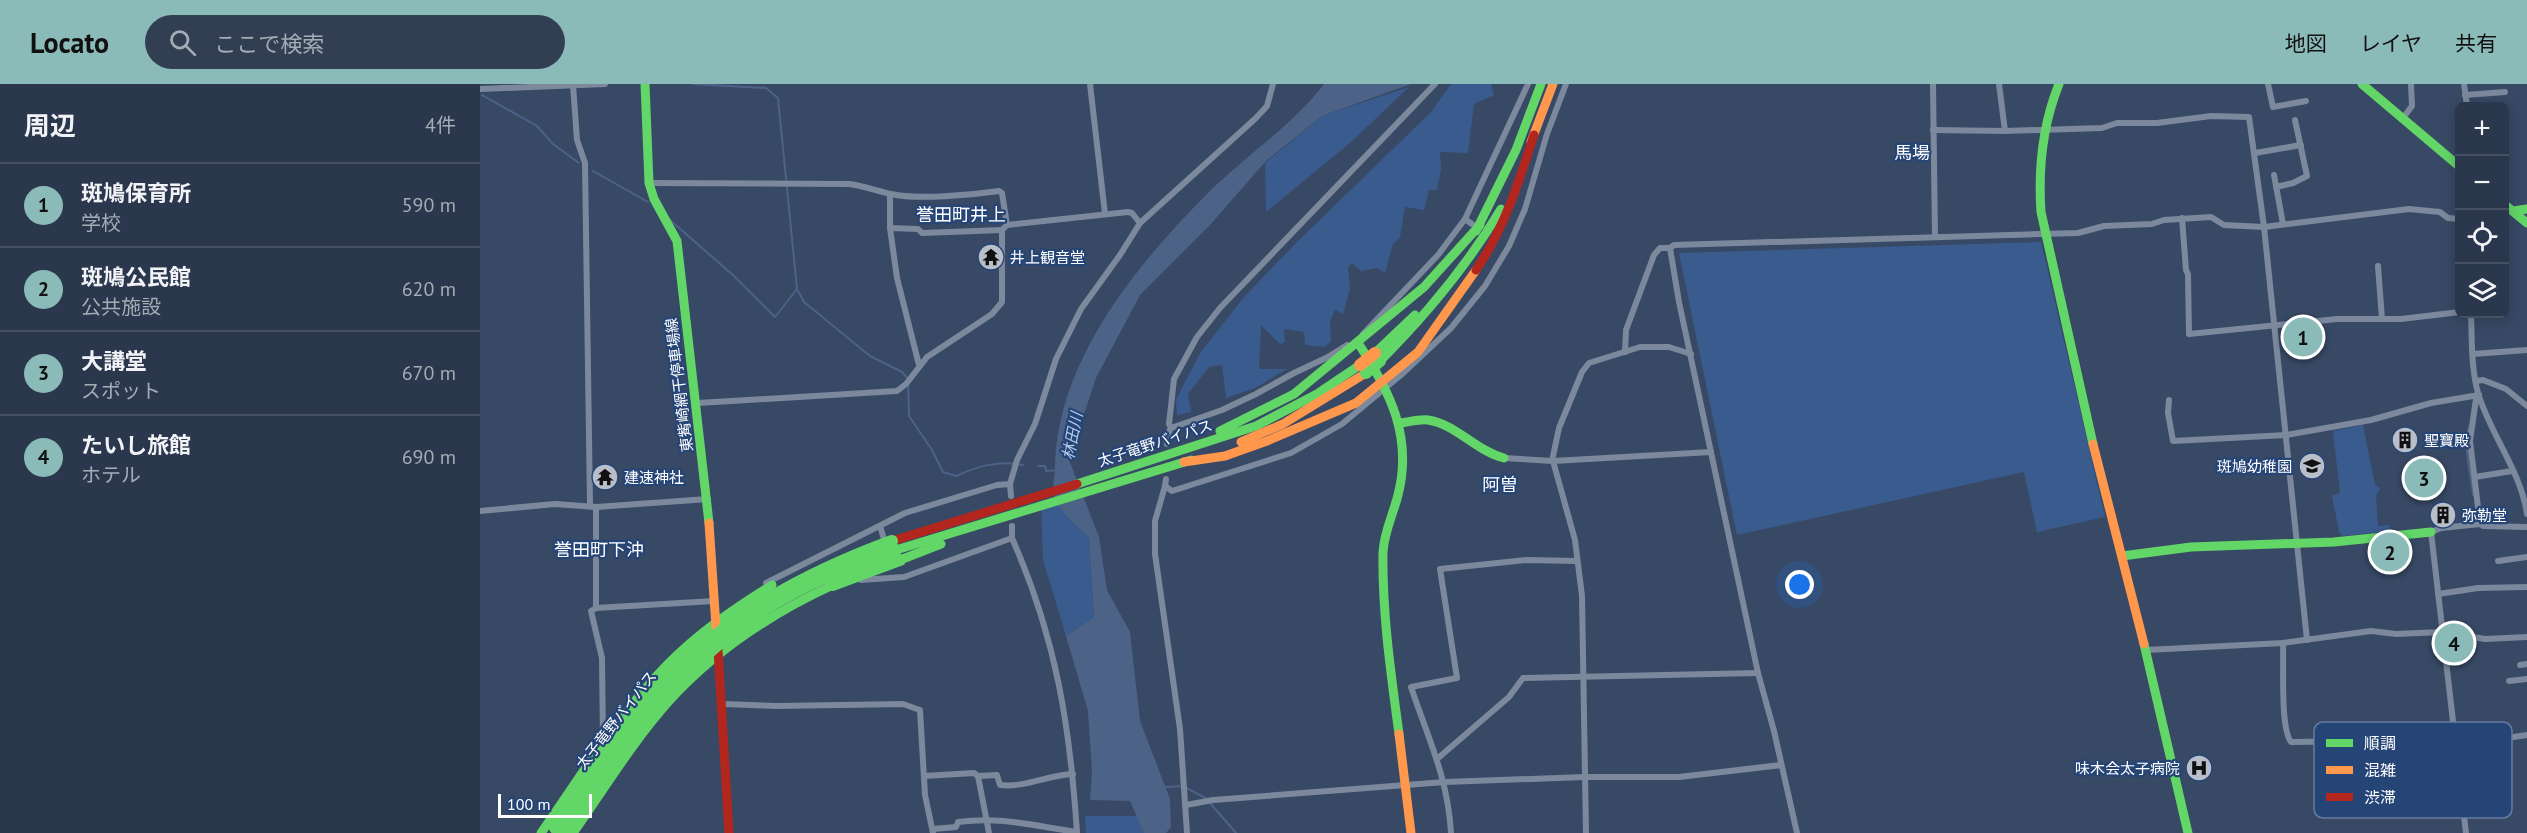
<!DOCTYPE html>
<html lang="ja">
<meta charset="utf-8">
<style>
body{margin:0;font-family:"PT Sans","Noto Sans JP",sans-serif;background:#323f53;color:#f1f3f6}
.controls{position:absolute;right:18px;top:18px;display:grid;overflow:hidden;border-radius:9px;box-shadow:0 3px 15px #0003}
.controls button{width:54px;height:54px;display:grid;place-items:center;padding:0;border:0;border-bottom:2px solid #465164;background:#2a374c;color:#f1f3f6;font:30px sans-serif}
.scale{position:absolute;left:18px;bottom:15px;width:94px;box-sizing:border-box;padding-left:6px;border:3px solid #fff;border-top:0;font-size:16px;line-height:21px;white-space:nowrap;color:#fff;-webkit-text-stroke:4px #264577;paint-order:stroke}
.you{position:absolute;left:1320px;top:501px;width:21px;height:21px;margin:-15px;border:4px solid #fff;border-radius:50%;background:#1a73e8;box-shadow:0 0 0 9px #1a73e833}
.badge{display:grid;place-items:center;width:39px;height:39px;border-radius:50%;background:#8bbbb9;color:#111;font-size:20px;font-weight:700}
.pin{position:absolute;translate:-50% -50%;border:3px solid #fff;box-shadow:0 2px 6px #0006}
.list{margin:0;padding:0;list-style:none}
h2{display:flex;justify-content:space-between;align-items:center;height:78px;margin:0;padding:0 24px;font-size:26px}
h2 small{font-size:20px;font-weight:400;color:#a5acb5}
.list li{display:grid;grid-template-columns:39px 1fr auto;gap:18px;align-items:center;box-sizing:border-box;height:84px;padding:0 24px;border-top:2px solid #465164}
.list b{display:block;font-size:22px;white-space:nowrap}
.list p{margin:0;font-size:20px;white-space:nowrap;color:#a5acb5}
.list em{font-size:20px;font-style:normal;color:#a5acb5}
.icon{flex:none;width:33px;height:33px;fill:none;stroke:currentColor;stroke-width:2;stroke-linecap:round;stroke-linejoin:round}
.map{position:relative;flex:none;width:2047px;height:749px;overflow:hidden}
header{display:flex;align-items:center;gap:36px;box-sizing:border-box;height:84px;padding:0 30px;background:#8bbbb9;color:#111}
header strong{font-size:28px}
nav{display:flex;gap:33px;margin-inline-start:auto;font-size:21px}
.search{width:420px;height:54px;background:#323f53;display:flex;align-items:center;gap:15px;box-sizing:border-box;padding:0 21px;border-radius:33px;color:#a5acb5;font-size:22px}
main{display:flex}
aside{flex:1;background:#2a374c}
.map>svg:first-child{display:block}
</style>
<header>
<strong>Locato</strong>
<div class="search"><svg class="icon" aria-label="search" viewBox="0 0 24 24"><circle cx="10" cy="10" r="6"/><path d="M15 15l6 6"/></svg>ここで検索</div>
<nav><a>地図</a><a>レイヤ</a><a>共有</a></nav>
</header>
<main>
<aside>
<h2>周辺<small>4件</small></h2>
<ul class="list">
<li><span class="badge">1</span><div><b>斑鳩保育所</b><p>学校</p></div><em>590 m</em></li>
<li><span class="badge">2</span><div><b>斑鳩公民館</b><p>公共施設</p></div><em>620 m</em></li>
<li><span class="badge">3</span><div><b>大講堂</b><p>スポット</p></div><em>670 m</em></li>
<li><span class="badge">4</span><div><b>たいし旅館</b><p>ホテル</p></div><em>690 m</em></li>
</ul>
</aside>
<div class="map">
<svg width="2047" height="749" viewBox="0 0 2047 749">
<rect width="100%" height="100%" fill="#384965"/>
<!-- green -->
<g fill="#3a5b8e">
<polygon points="971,0 1011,0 1014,11 994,20 988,69 960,68 961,86 957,106 949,106 944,126 925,123 920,153 913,160 905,189 897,184 881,187 872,179 868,183 870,205 863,230 855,226 850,238 851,257 844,263 825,261 824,248 804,245 805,258 800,260 781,241 779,285 807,285 775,304 746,314 742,281 729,283 708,310 711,328 697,331 696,316 720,269 764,213 815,160 951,28"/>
<polygon points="929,3 871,58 786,128 785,79 842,32"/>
<polygon points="1561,158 1625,433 1557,448 1544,388 1257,451 1199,169"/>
<polygon points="1883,341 1895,401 1900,404 1896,412 1898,442 1909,441 1910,447 1862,452 1859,448 1852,411 1860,409 1853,347"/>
<polygon points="574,414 594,440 609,454 614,533 586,552 563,476 561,418"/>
<polygon points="605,732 657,732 664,749 606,749"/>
</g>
<!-- water -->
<path fill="#4c6287" d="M844,0H931L842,32L786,77L729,142L660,211L616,294L589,376L619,453L627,506L650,548L660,637L690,715L691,743L686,749H664L650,717L610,716L612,687L608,627L586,552L614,533L609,454C600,445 576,424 574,412C572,403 575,390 575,380C578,276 657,180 728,109C765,72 812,42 844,0Z"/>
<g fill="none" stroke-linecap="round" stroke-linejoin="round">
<!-- stream -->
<g stroke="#4c6287" stroke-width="2">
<path d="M213,0L286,4L298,14L317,205L324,218L390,272L422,288L428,295L429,332L452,366L463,388L476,392C498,382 519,376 543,381"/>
<polyline points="2,11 57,42 73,60 99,79"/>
<polyline points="113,87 168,118"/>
<polyline points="190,136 254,192 295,233 317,205"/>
<path d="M1990,340C1982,361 1991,389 1993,411"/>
<polyline points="558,382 565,382 566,387 578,386"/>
<polyline points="685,703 703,702 727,715"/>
<polyline points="730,719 756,749"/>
</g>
<!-- street -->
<g stroke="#7c899c" stroke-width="6">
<polyline points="610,0 625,130"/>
<polyline points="1453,0 1455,153"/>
<polyline points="1519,0 1525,47"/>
<polyline points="1788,0 1793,23 1826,17"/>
<polyline points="1984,0 1987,22"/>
<polyline points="93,1 97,56 105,79 110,421"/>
<polyline points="0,5 125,0"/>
<polyline points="1985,11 2025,8"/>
<polyline points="1923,34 1932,22 1931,0"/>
<polyline points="1453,46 1525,47 1622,44 1637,39 1677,39 1731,32 1769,33 1784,143 1827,556"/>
<polyline points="1775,69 1821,61"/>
<polyline points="1794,91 1803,140"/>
<path d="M169,99L369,100C384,102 397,107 411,110C437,116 492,111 519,107L522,109L527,141"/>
<polyline points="1796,103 1813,99 1827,92 1815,36"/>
<polyline points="410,110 410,144 417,194 439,281"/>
<polyline points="1702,134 1706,186 1708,190 1709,250 1857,235 1921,235 1980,228"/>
<polyline points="985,135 992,140"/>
<polyline points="410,144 438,145 442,149 522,146"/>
<polyline points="1190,164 1199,218 1278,589 1294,647 1317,749"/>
<polyline points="1898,182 1902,235"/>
<path d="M1991,230C1992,255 1991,284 1998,309C2010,350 2041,387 2047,430"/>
<polyline points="883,250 958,171 985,135 1048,0"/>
<polyline points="1145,268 1146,246 1174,171 1180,164 1190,164 1194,161 1598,149 1624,142 1672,140 1684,136 1731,133 1744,141 1784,143 1929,125 1960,128 1968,134 1980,135"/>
<polyline points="1993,270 2047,266"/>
<polyline points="1996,297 2003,296 2026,305 2047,322"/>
<polyline points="1999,311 1996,315 1990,357 2000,440"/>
<polyline points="1689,316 1688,329 1693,357 1806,351 1891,336 1951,319 1999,311"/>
<polyline points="218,319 417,307 426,300 447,273 512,230 522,218 522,146 527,141 648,128 652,129 660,139"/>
<polyline points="691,344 689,340 694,295 717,253 740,224 955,0"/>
<polyline points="687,360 688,350 691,344 742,326 776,310 814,289 848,273 867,261"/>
<polyline points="1024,374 1073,377 1231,368"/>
<polyline points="1072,377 1079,344 1102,288 1109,279 1160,263 1189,263 1211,270"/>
<polyline points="1073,377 1095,456 1102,512 1106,749"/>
<polyline points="1995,393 2032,387"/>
<polyline points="686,395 685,402 692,407 811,369 862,340 921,291 971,244 1005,202 1029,162 1045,125 1067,50 1086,0"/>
<polyline points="685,402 675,437 675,470 700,645 707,749"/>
<polyline points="531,412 530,400 537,376 555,340 576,275 601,225 640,171 660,139 776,34 787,22 793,0"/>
<polyline points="116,423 116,524 111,527 122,574 123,658"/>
<polyline points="0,427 75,420 116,423 228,415"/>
<polyline points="400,442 406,462"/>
<path d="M532,442V454C576,554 590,641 597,749"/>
<polyline points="2018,477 2047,473"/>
<polyline points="381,496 424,493 532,454"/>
<polyline points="286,499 425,429 517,401 530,400"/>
<polyline points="1958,510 1998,504 2047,503"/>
<polyline points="116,524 234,517"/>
<path d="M1803,559C1804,579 1800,644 1811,658L1974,656"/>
<polyline points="1666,566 1803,559 1891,547 1916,550 1962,548 2005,555 2047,553"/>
<polyline points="2040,581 2047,580"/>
<polyline points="2029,597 2047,595"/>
<polyline points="242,620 297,622 423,620 440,626 445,711 453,749"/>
<polyline points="1975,662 2047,651"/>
<polyline points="957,675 1029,613 1043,594 1278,589"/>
<polyline points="444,692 494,689 498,692 509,749"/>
<path d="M498,692L517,691L520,701C545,704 567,691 593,690"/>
<polyline points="706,721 733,716 965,698 1105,693 1199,693 1301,681"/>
<path d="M453,745L476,743L478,738C521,732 554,742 597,748"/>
<path d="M971,749C968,694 948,654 931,603L977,594L960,485L1047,476L1097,477"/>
<polyline points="1986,749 1951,448 1961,444 2000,440 2003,442 2047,443"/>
</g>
<!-- fast -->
<g stroke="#63d668" stroke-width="9">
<polyline points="165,0 169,99 174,115 197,157 229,439"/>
<path d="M1579,0C1562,42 1558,83 1561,128L1613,360"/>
<polyline points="1882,0 1980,83"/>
<polyline points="2024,120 2047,139"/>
<polyline points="2033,127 2047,125"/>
<polyline points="996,147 1036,66 1061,0"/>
<path d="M878,259C910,307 933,353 918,411C913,431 904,448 903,468C902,529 911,590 919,650"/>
<polyline points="895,269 935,231"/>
<path d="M900,277C947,230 987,182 1021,125"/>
<path d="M920,339C929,338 939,335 948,336C976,340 996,367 1024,374"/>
<polyline points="740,347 814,310 944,203 1000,141"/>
<polyline points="597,400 776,342 837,310 880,281"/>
<polyline points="416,466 711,376"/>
<polyline points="1642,472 1711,463 1854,458 1951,448"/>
<polyline points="420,476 461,460"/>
<polyline points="1664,560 1708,749"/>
<path d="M73,734L93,749C125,704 153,657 190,616C236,566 292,529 353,501"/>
<path d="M61,749C101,692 138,631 187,581C218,549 255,524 292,501"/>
</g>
<!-- slow -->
<g stroke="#ff974d" stroke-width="9">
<polyline points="1051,58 1073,0"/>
<polyline points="761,358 803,340 886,289"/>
<polyline points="1613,360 1664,560"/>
<polyline points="704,378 745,372 787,357 876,319 938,268 996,186"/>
<polyline points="229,439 236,543"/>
<polyline points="919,650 931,749"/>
</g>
<!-- jam -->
<g stroke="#b3261e" stroke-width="9">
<path d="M996,186C1024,145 1039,98 1054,51"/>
<polyline points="412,457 597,400"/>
<polyline points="238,566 249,749"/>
</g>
<!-- fast-bridge -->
<g stroke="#63d668" stroke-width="12">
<polyline points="886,289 900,277"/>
<polyline points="353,501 420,476"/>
<path d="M75,744C109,695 141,644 181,601C245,532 325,489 412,457"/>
<path d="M83,749C140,666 198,582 283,527C324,500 370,482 416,466"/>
</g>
<!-- slow-bridge -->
<polyline stroke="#ff974d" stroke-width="12" points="880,281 895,269"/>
</g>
<!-- icons -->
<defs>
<symbol id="temple-disc" viewBox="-11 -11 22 22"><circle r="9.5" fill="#b9bfc9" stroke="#264577"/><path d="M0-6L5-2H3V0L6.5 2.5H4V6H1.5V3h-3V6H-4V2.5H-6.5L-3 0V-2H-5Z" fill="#111"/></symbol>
<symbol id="building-disc" viewBox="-11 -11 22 22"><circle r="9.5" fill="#b9bfc9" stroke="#264577"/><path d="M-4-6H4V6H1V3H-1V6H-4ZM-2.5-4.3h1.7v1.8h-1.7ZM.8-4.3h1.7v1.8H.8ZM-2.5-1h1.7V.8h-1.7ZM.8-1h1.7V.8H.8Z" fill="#111"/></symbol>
<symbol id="school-disc" viewBox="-11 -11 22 22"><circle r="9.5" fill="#b9bfc9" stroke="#264577"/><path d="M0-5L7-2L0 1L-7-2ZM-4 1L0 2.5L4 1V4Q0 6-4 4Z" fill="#111"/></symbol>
<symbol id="hospital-disc" viewBox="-11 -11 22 22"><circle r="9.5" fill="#b9bfc9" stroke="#264577"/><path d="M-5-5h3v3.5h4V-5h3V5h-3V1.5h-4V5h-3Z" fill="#111"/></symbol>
</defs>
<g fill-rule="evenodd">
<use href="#temple-disc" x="496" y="158" width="30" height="30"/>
<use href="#building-disc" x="1910" y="341" width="30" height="30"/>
<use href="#school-disc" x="1817" y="367" width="30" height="30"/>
<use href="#temple-disc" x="110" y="378" width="30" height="30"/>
<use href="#building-disc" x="1948" y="416" width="30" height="30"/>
<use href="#hospital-disc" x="1704" y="669" width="30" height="30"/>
</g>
<g text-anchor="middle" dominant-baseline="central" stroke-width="4.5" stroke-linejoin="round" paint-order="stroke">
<!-- poi labels -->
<g font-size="15" fill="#fff" stroke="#264577" text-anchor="start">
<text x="530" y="173">井上観音堂</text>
<text x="1944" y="356">聖寶殿</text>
<text x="1812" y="382" text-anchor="end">斑鳩幼稚園</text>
<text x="144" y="393">建速神社</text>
<text x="1982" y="431">弥勒堂</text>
<text x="1700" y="684" text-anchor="end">味木会太子病院</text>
</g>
<!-- street labels -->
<g font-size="15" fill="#fff" stroke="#264577">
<text transform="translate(199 301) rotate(-97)">東觜崎網干停車場線</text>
<text transform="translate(675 359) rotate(-18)">太子竜野バイパス</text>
<text transform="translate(136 636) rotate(-52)">太子竜野バイパス</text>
</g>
<!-- water labels -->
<g font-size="16" font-style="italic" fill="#b2c9ea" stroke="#264577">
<text transform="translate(592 352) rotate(-79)">林田川</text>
</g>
<!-- quarter labels -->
<g font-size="18" fill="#fff" stroke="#264577">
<text x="1432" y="68">馬場</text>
<text x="481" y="130">誉田町井上</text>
<text x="1020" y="400">阿曽</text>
<text x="119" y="465">誉田町下沖</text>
</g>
</g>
<!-- legend -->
<rect x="1834" y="638" width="198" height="96" rx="9" fill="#264577" stroke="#677da0" stroke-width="1.5"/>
<rect x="1846" y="655" width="27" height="8" fill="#63d668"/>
<rect x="1846" y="682" width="27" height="8" fill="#ff974d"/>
<rect x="1846" y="709" width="27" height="8" fill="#b3261e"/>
<g font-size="16" fill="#fff">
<text x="1884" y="665">順調</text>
<text x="1884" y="692">混雑</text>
<text x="1884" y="719">渋滞</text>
</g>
</svg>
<div class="controls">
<button>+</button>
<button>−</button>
<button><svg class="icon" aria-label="locate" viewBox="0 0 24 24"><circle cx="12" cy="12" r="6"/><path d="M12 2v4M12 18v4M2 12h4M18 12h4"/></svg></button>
<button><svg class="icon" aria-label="layers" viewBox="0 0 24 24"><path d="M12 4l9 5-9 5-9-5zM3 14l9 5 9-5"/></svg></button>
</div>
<div class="scale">100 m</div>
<div class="you"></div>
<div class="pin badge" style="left:1823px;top:253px">1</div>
<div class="pin badge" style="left:1910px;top:468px">2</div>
<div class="pin badge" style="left:1944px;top:394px">3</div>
<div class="pin badge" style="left:1974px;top:559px">4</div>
</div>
</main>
